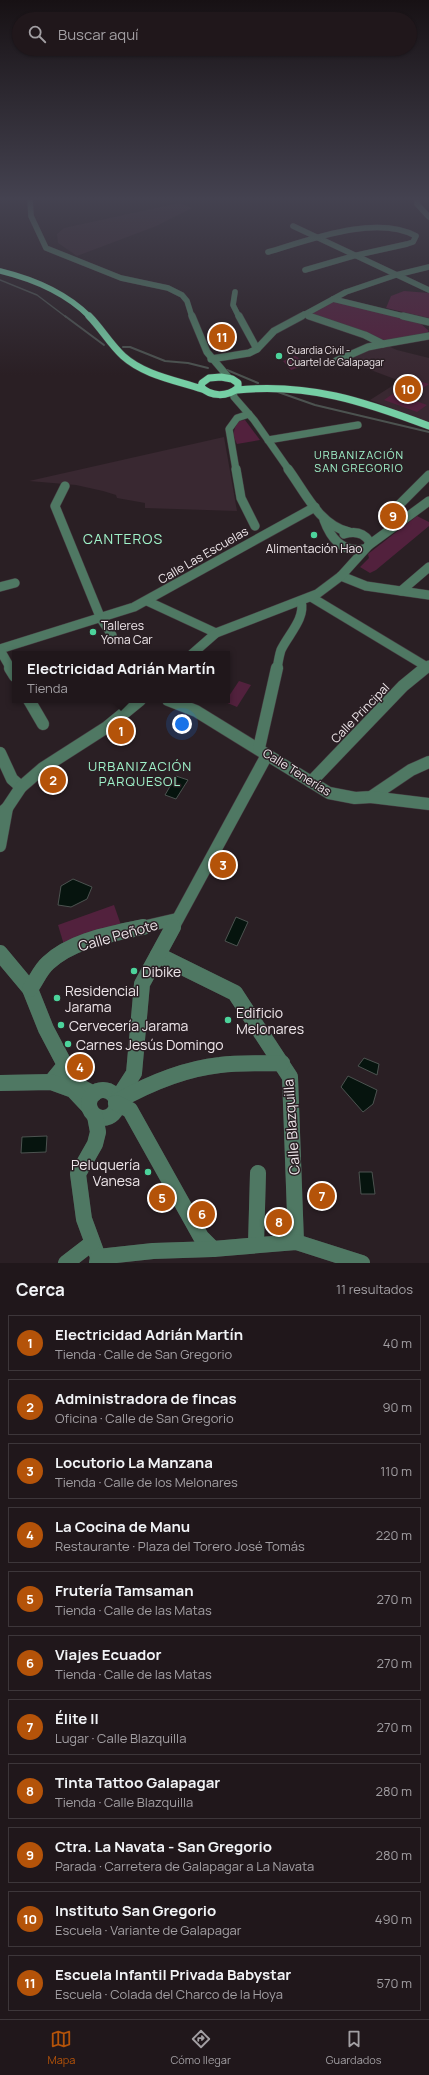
<!DOCTYPE html>
<html lang="es">
<meta charset="utf-8">
<style>
body{margin:0;font-family:Manrope,sans-serif;background:#282024;color:#f1f3f6}
.you{position:absolute;left:182px;top:724px;width:14px;height:14px;margin:-10px;border:3px solid #fff;border-radius:50%;background:#1a73e8;box-shadow:0 0 0 6px #1a73e833}
.badge{display:grid;place-items:center;width:26px;height:26px;border-radius:50%;background:#b45309;color:#fff;font-size:13px;font-weight:700}
.pin{position:absolute;translate:-50% -50%;border:2px solid #fff;box-shadow:0 1px 4px #0006}
.popup{position:absolute;left:12px;top:651px;width:218px;height:52px;box-sizing:border-box;display:grid;place-content:center;border-radius:0px;background:#20171b;filter:drop-shadow(0 1px 3px #0005);font-size:13px;white-space:nowrap;color:#a29fa3}
.popup b{font-size:15px;color:#f1f3f6}
.popup::after{content:'';position:absolute;left:50%;top:100%;margin-left:-8px;border:8px solid transparent;border-top-color:#20171b}
.list{margin:0;padding:0;list-style:none}
h2{display:flex;justify-content:space-between;align-items:center;height:52px;margin:0;padding:0 16px;font-size:17px}
h2 small{font-size:13px;font-weight:400;color:#a29fa3}
.list li{display:grid;grid-template-columns:26px 1fr auto;gap:12px;align-items:center;box-sizing:border-box;height:56px;margin:0 8px 8px;padding:0 8px;border:1px solid #3d363a;border-radius:0px}
.list b{display:block;font-size:15px;white-space:nowrap}
.list p{margin:0;font-size:13px;white-space:nowrap;color:#a29fa3}
.list em{font-size:13px;font-style:normal;color:#a29fa3}
.icon{flex:none;width:22px;height:22px;fill:none;stroke:currentColor;stroke-width:2;stroke-linecap:round;stroke-linejoin:round}
.map{position:relative;flex:none;width:429px;height:1263px;overflow:hidden}
.search{position:absolute;background:#20171b;box-shadow:0 1px 3px #0004;left:12px;right:12px;top:12px;height:44px;display:flex;align-items:center;gap:10px;box-sizing:border-box;padding:0 14px;border-radius:22px;color:#a29fa3;font-size:15px}
.sheet{height:756px;background:#20171b}
nav{display:flex;justify-content:space-around;align-items:center;box-sizing:border-box;height:56px;border-top:1px solid #3d363a;background:#20171b;font-size:11px;color:#a29fa3}
nav a{display:grid;justify-items:center;gap:2px}
nav .on{color:#b45309}
.map>svg:first-child{display:block}
</style>
<div class="map">
<svg width="429" height="1263" viewBox="0 0 429 1263">
<rect width="100%" height="100%" fill="#2a1f24"/>
<!-- built -->
<g fill="#392831">
<polygon points="179,203 192,208 154,227 77,256 58,243 57,234 64,228"/>
<polygon points="388,346 397,350 429,358 429,422 370,400 400,381 344,360 366,351"/>
<polygon points="224,437 237,511 145,508 145,503 117,498 116,495 103,491 76,485 29,481"/>
</g>
<!-- green -->
<g fill="#52213d">
<polygon points="404,291 429,293 429,318 386,308 391,296"/>
<path d="M332,301L420,323L429,331C419,340 397,341 384,340L309,314Z"/>
<polygon points="295,356 310,364 291,370 283,361"/>
<polygon points="412,379 429,384 417,392 401,387"/>
<polygon points="394,393 427,405 417,412 384,400"/>
<path d="M245,420L260,440L237,444C232,435 233,429 239,421Z"/>
<polygon points="417,516 429,522 429,526 376,570 370,573 360,567 369,558 368,554"/>
<polygon points="239,681 251,685 237,707 225,702"/>
<polygon points="114,905 121,925 64,945 58,925"/>
</g>
<!-- water -->
<g fill="#06140e" stroke="#4c5350">
<polygon points="176,776 188,780 176,799 165,795"/>
<polygon points="73,879 92,887 87,899 71,907 58,905 61,886"/>
<polygon points="236,917 248,922 237,946 225,941"/>
<polygon points="364,1058 379,1064 377,1075 358,1066"/>
<polygon points="348,1076 377,1090 373,1104 363,1112 341,1087"/>
<polygon points="47,1136 46,1152 21,1153 22,1137"/>
<polygon points="359,1172 372,1172 375,1194 361,1194"/>
</g>
<g fill="none" stroke-linecap="round" stroke-linejoin="round">
<!-- stream-far1 -->
<polyline stroke="#4c5350" stroke-width="1.5" points="0,280 37,295 66,317"/>
<!-- stream -->
<g stroke="#4c5350" stroke-width="2">
<polyline points="65,316 104,345"/>
<polyline points="123,347 130,347 165,361 188,363 208,368"/>
<polyline points="227,370 258,383"/>
<polyline points="278,392 315,405 429,432"/>
</g>
<defs>
<g id="minor-far4">
<polyline points="30,198 31,216 46,248 121,278 168,288 182,295 187,301 192,317"/>
<polyline points="417,198 417,204 429,217"/>
<polyline points="293,226 429,290"/>
<path d="M268,252C309,240 376,214 416,236L413,242L407,244L353,256L305,270"/>
<polyline points="235,292 233,305 239,317"/>
<polyline points="333,299 407,317"/>
<polyline points="304,314 312,317"/>
<polyline points="300,317 346,292 396,275 429,267"/>
</g>
<g id="minor-far3">
<polyline points="192,316 207,352 229,378"/>
<polyline points="239,316 257,349"/>
<polyline points="309,316 365,335 383,344 368,347 336,361"/>
<polyline points="403,316 429,322"/>
<polyline points="383,344 429,336"/>
<polyline points="211,359 249,353 257,349 274,331 302,316"/>
<polyline points="233,392 234,397 254,420 289,470"/>
<polyline points="268,440 358,425"/>
<polyline points="236,470 229,429 237,418 249,414"/>
</g>
<g id="minor-far2">
<polyline points="236,469 241,498 255,526"/>
<path d="M288,469C305,492 319,525 349,532"/>
<polyline points="65,486 55,506 101,619 112,635"/>
<polyline points="394,510 429,475"/>
<path d="M324,520C331,539 343,553 364,549"/>
<path d="M344,534C354,531 363,532 369,541V545"/>
<polyline points="341,576 366,586 429,595"/>
<polyline points="0,587 15,583"/>
<polyline points="401,591 429,567"/>
<polyline points="311,597 427,667"/>
<polyline points="147,601 216,633"/>
<polyline points="0,649 134,607 315,507"/>
<polyline points="0,650 11,669"/>
<polyline points="192,654 216,633 317,594 341,576 369,545 429,501"/>
<path d="M277,669C278,663 279,656 281,650C288,635 306,618 301,601"/>
<polyline points="424,669 429,665"/>
</g>
<g id="minor-far1">
<polyline points="10,668 15,676"/>
<polyline points="29,700 43,724"/>
<polyline points="168,700 196,711 329,793 355,798 371,797 411,770 429,762"/>
<polyline points="259,748 277,668"/>
<polyline points="0,753 12,779 21,787"/>
<polyline points="311,782 403,686 425,668"/>
<polyline points="371,797 429,804"/>
<polyline points="0,814 7,808 21,787 43,768 107,727 140,700"/>
<polyline points="0,846 7,808"/>
<polyline points="138,928 177,919"/>
<polyline points="173,928 267,755"/>
</g>
<g id="minor">
<polyline points="0,953 30,989 46,1029 75,1084 94,1094"/>
<polyline points="158,955 235,993 290,1077 296,1242"/>
<path d="M30,989C36,981 40,970 48,963C72,940 112,934 143,927"/>
<polyline points="51,1082 65,1065"/>
<polyline points="0,1083 51,1082 73,1090 89,1107"/>
<circle cx="103" cy="1104" r="14"/>
<polyline points="116,1101 134,1073 142,984 173,927"/>
<path d="M116,1102C148,1084 183,1069 220,1065C241,1062 261,1064 282,1063"/>
<polyline points="116,1103 130,1110 201,1237 213,1249"/>
<polyline points="95,1116 98,1132 95,1144 78,1174 84,1219 98,1257 97,1263"/>
<polyline points="256,1244 258,1173"/>
<polyline points="98,1257 153,1251 213,1249 296,1242 362,1263"/>
<polyline points="66,1263 92,1243"/>
</g>
<path id="major-far1" d="M0,271C33,279 65,292 90,317"/>
<g id="major">
<path d="M89,316C101,328 110,344 123,356C144,375 175,380 202,389"/>
<path d="M221,377L232,379L238,383V388C227,397 211,397 201,387L202,383L209,378Z"/>
<path d="M237,390C309,383 363,401 429,426"/>
</g>
</defs>
<!-- minor-far4 casing -->
<use href="#minor-far4" stroke="#453b40" stroke-width="6"/>
<!-- minor-far3 casing -->
<use href="#minor-far3" stroke="#453b40" stroke-width="8"/>
<!-- minor-far2 casing -->
<use href="#minor-far2" stroke="#453b40" stroke-width="10"/>
<!-- minor-far1 casing -->
<use href="#minor-far1" stroke="#453b40" stroke-width="13"/>
<!-- minor casing -->
<use href="#minor" stroke="#453b40" stroke-width="16"/>
<!-- major-far1 casing -->
<use href="#major-far1" stroke="#453b40" stroke-width="6"/>
<!-- major casing -->
<use href="#major" stroke="#453b40" stroke-width="8"/>
<!-- minor-far4 -->
<use href="#minor-far4" stroke="#4f7863" stroke-width="5.5"/>
<!-- minor-far3 -->
<use href="#minor-far3" stroke="#4f7863" stroke-width="7"/>
<!-- minor-far2 -->
<use href="#minor-far2" stroke="#4f7863" stroke-width="9"/>
<!-- minor-far1 -->
<use href="#minor-far1" stroke="#4f7863" stroke-width="12"/>
<!-- minor -->
<use href="#minor" stroke="#4f7863" stroke-width="16"/>
<!-- major-far1 -->
<use href="#major-far1" stroke="#75cea4" stroke-width="5.5"/>
<!-- major -->
<use href="#major" stroke="#75cea4" stroke-width="7"/>
</g>
<!-- sky -->
<linearGradient id="sky" x2="0" y2="1"><stop stop-color="#171114"/><stop offset="0.53" stop-color="#444250"/><stop offset="1" stop-color="#444250" stop-opacity="0"/></linearGradient>
<rect width="429" height="375" fill="url(#sky)"/>
<!-- markers -->
<g fill="#4cd39b" stroke="#2a1f24" stroke-width="1.5">
<circle cx="279" cy="356" r="4"/>
<circle cx="314" cy="535" r="4"/>
<circle cx="93" cy="632" r="4"/>
<circle cx="134" cy="971" r="4"/>
<circle cx="57" cy="998" r="4"/>
<circle cx="228" cy="1020" r="4"/>
<circle cx="61" cy="1025" r="4"/>
<circle cx="68" cy="1044" r="4"/>
<circle cx="148" cy="1172" r="4"/>
</g>
<g text-anchor="middle" dominant-baseline="central" stroke-width="3" stroke-linejoin="round" paint-order="stroke">
<!-- far-poi labels -->
<g font-size="10" fill="#eee6ea" stroke="#2a1f24" text-anchor="start">
<text x="287" y="350">Guardia Civil -<tspan x="287" dy="12">Cuartel de Galapagar</tspan></text>
</g>
<!-- far-neighbourhood labels -->
<g font-size="11" letter-spacing="1" fill="#a0f3ca" stroke="#2a1f24">
<text x="359" y="454">URBANIZACIÓN<tspan x="359" dy="13">SAN GREGORIO</tspan></text>
</g>
<!-- poi labels -->
<g font-size="12" fill="#eee6ea" stroke="#2a1f24">
<text x="314" y="548">Alimentación Hao</text>
<text x="101" y="625" text-anchor="start">Talleres<tspan x="101" dy="14">Yoma Car</tspan></text>
</g>
<!-- street labels -->
<g font-size="12" fill="#eee6ea" stroke="#2a1f24">
<text transform="translate(203 555) rotate(-30)">Calle Las Escuelas</text>
<text transform="translate(360 713) rotate(-46)">Calle Principal</text>
<text transform="translate(297 772) rotate(32)">Calle Tenerías</text>
</g>
<!-- neighbourhood labels -->
<g font-size="13" letter-spacing="1" fill="#a0f3ca" stroke="#2a1f24">
<text x="140" y="766">URBANIZACIÓN<tspan x="140" dy="15">PARQUESOL</tspan></text>
</g>
<!-- quarter labels -->
<g font-size="14" letter-spacing="1" fill="#a0f3ca" stroke="#2a1f24">
<text x="123" y="538">CANTEROS</text>
</g>
<!-- near-street labels -->
<g font-size="14" fill="#eee6ea" stroke="#2a1f24">
<text transform="translate(118 935) rotate(-16)">Calle Peñote</text>
<text transform="translate(291 1127) rotate(-94)">Calle Blazquilla</text>
</g>
<!-- near-poi labels -->
<g font-size="14" fill="#eee6ea" stroke="#2a1f24" text-anchor="start">
<text x="142" y="971">Dibike</text>
<text x="65" y="990">Residencial<tspan x="65" dy="16">Jarama</tspan></text>
<text x="236" y="1012">Edificio<tspan x="236" dy="16">Melonares</tspan></text>
<text x="69" y="1025">Cervecería Jarama</text>
<text x="76" y="1044">Carnes Jesús Domingo</text>
<text x="140" y="1164" text-anchor="end">Peluquería<tspan x="140" dy="16">Vanesa</tspan></text>
</g>
</g>
</svg>
<div class="you"></div>
<div class="pin badge" style="left:121px;top:731px">1</div>
<div class="popup"><b>Electricidad Adrián Martín</b>Tienda</div>
<div class="pin badge" style="left:53px;top:780px">2</div>
<div class="pin badge" style="left:223px;top:865px">3</div>
<div class="pin badge" style="left:80px;top:1067px">4</div>
<div class="pin badge" style="left:162px;top:1198px">5</div>
<div class="pin badge" style="left:202px;top:1214px">6</div>
<div class="pin badge" style="left:322px;top:1196px">7</div>
<div class="pin badge" style="left:279px;top:1222px">8</div>
<div class="pin badge" style="left:393px;top:516px">9</div>
<div class="pin badge" style="left:408px;top:389px">10</div>
<div class="pin badge" style="left:222px;top:337px">11</div>
<div class="search"><svg class="icon" aria-label="search" viewBox="0 0 24 24"><circle cx="10" cy="10" r="6"/><path d="M15 15l6 6"/></svg>Buscar aquí</div>
</div>
<section class="sheet">
<h2>Cerca<small>11 resultados</small></h2>
<ul class="list">
<li><span class="badge">1</span><div><b>Electricidad Adrián Martín</b><p>Tienda · Calle de San Gregorio</p></div><em>40 m</em></li>
<li><span class="badge">2</span><div><b>Administradora de fincas</b><p>Oficina · Calle de San Gregorio</p></div><em>90 m</em></li>
<li><span class="badge">3</span><div><b>Locutorio La Manzana</b><p>Tienda · Calle de los Melonares</p></div><em>110 m</em></li>
<li><span class="badge">4</span><div><b>La Cocina de Manu</b><p>Restaurante · Plaza del Torero José Tomás</p></div><em>220 m</em></li>
<li><span class="badge">5</span><div><b>Frutería Tamsaman</b><p>Tienda · Calle de las Matas</p></div><em>270 m</em></li>
<li><span class="badge">6</span><div><b>Viajes Ecuador</b><p>Tienda · Calle de las Matas</p></div><em>270 m</em></li>
<li><span class="badge">7</span><div><b>Élite II</b><p>Lugar · Calle Blazquilla</p></div><em>270 m</em></li>
<li><span class="badge">8</span><div><b>Tinta Tattoo Galapagar</b><p>Tienda · Calle Blazquilla</p></div><em>280 m</em></li>
<li><span class="badge">9</span><div><b>Ctra. La Navata - San Gregorio</b><p>Parada · Carretera de Galapagar a La Navata</p></div><em>280 m</em></li>
<li><span class="badge">10</span><div><b>Instituto San Gregorio</b><p>Escuela · Variante de Galapagar</p></div><em>490 m</em></li>
<li><span class="badge">11</span><div><b>Escuela Infantil Privada Babystar</b><p>Escuela · Colada del Charco de la Hoya</p></div><em>570 m</em></li>
</ul>
</section>
<nav>
<a class="on"><svg class="icon" aria-label="map" viewBox="0 0 24 24"><path d="M3 6l6-2 6 2 6-2v14l-6 2-6-2-6 2zM9 4v14M15 6v14"/></svg>Mapa</a>
<a><svg class="icon" aria-label="directions" viewBox="0 0 24 24"><path d="M12 3l9 9-9 9-9-9zM9 14v-3h6M13 9l2 2-2 2"/></svg>Cómo llegar</a>
<a><svg class="icon" aria-label="saved" viewBox="0 0 24 24"><path d="M7 4h10v16l-5-4-5 4z"/></svg>Guardados</a>
</nav>
